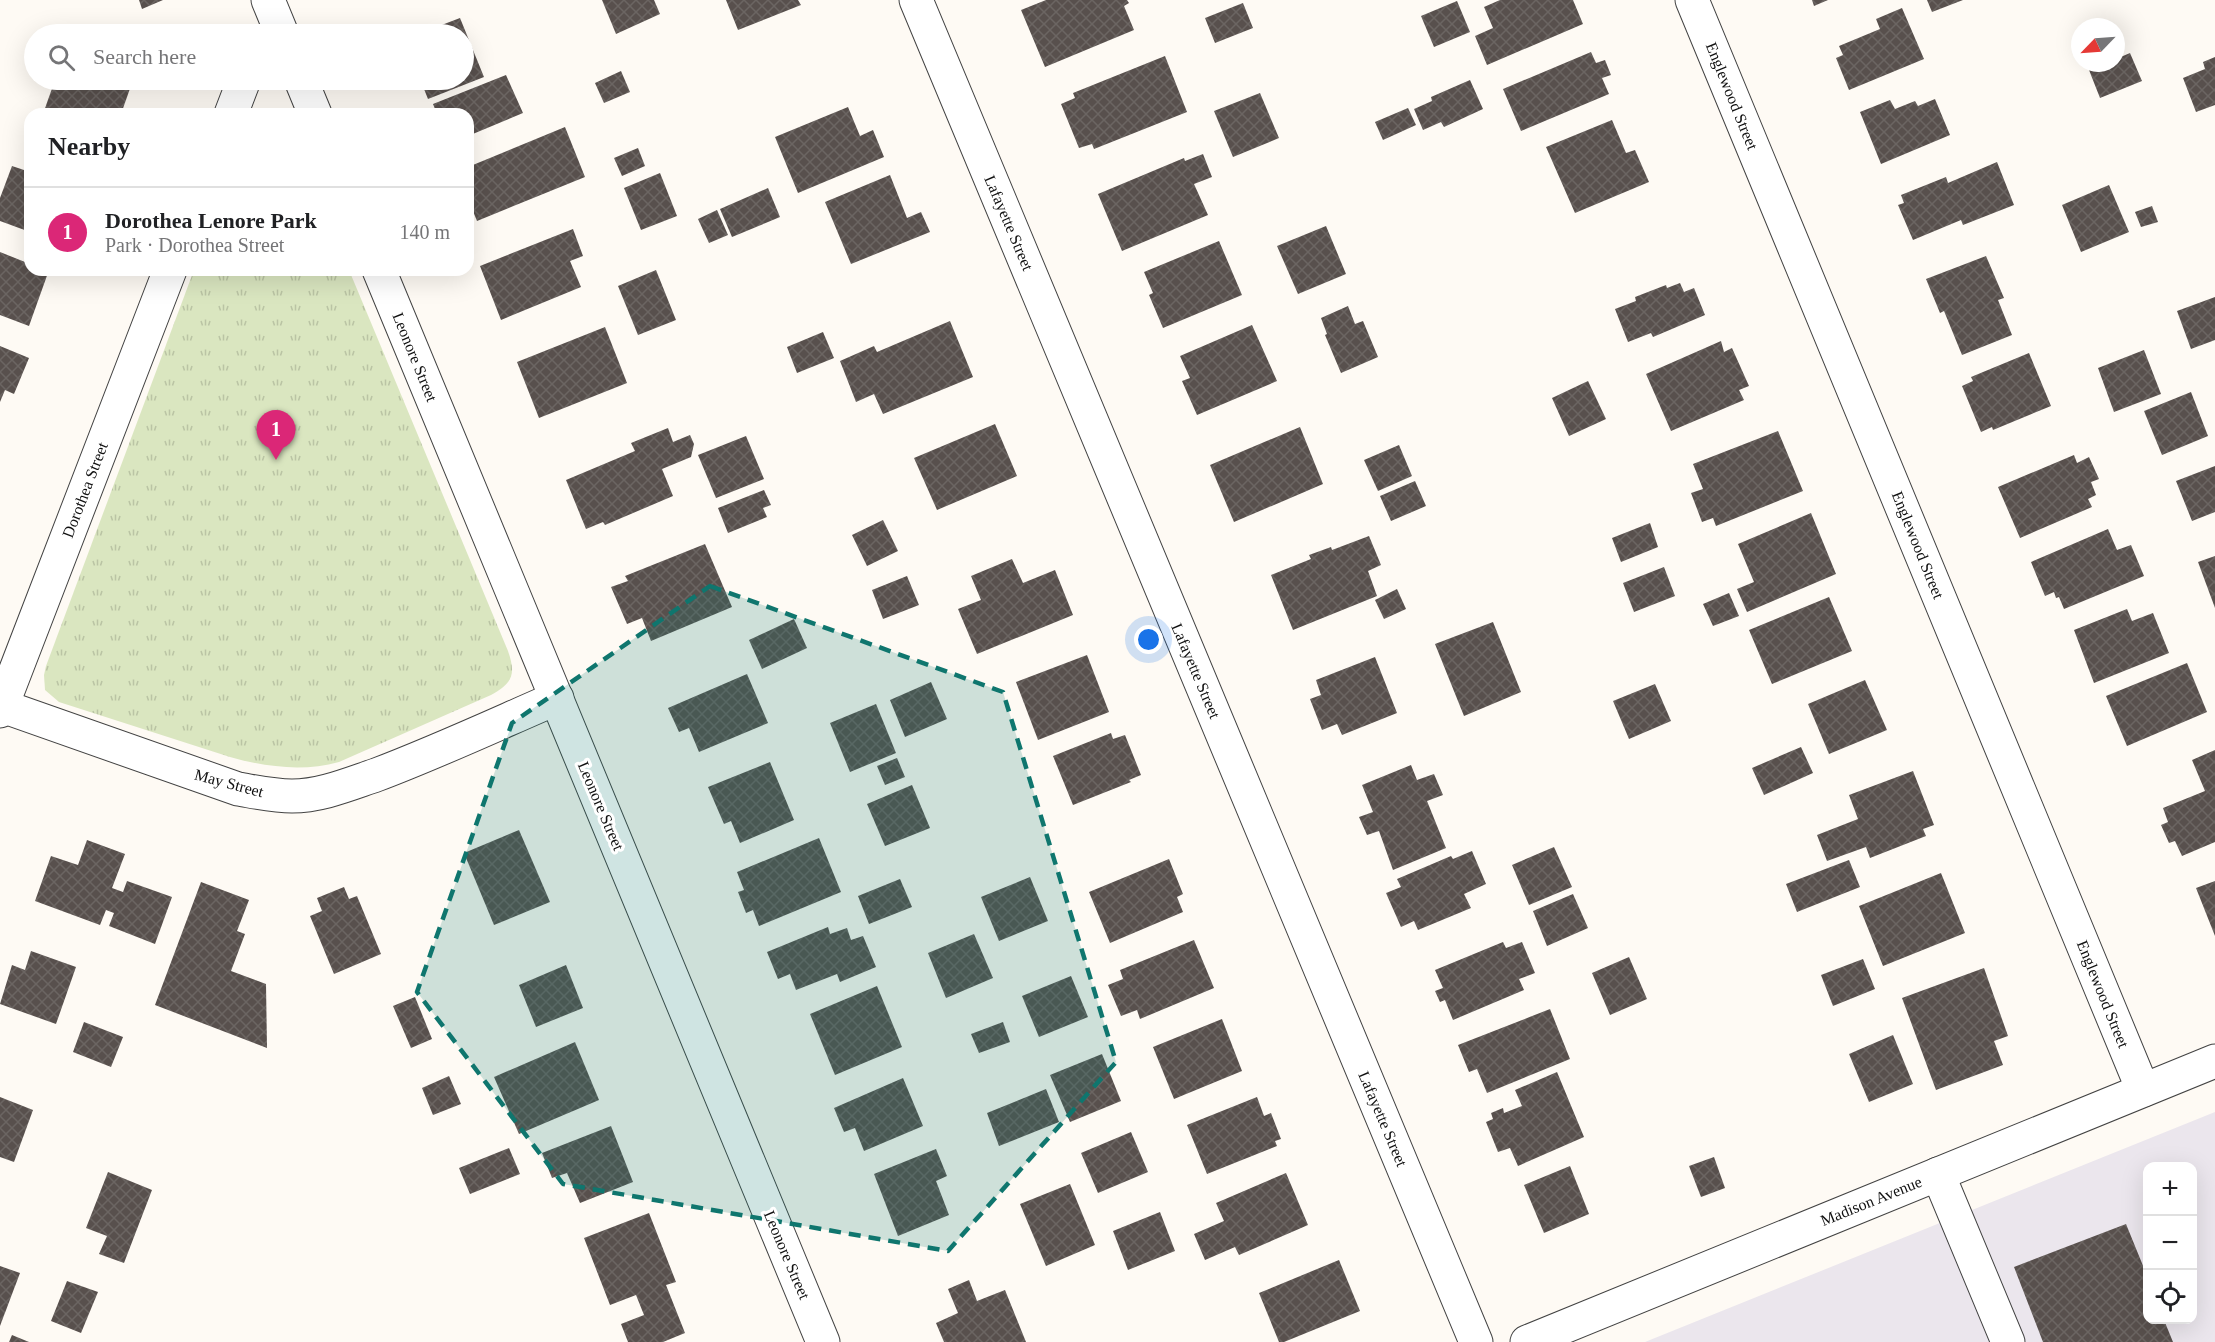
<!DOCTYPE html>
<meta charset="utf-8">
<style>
body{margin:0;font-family:Georgia,serif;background:#f2f2f2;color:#202124}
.controls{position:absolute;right:18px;bottom:18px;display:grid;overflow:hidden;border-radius:12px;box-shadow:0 6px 24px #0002}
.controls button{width:54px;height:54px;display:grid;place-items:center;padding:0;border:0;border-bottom:2px solid #e0e0e0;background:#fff;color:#202124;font:30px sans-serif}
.compass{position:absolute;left:2071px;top:18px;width:54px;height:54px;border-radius:50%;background:#fff;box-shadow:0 6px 24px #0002;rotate:245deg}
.you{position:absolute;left:1149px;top:640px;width:21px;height:21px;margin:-15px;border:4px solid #fff;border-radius:50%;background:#1a73e8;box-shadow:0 0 0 9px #1a73e833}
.badge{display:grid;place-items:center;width:39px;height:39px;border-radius:50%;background:#db2777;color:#fff;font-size:20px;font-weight:700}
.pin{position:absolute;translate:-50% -50px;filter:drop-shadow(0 2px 3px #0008)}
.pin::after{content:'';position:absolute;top:32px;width:21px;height:18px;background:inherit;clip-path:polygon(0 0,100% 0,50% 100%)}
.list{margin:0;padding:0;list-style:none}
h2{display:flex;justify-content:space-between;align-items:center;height:78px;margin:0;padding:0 24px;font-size:26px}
h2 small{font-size:20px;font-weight:400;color:#757577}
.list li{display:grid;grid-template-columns:39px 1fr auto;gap:18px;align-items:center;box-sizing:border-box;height:90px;padding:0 24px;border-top:2px solid #e0e0e0}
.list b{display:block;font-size:22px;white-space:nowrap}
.list p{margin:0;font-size:20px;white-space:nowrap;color:#757577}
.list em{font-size:20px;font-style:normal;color:#757577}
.icon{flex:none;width:33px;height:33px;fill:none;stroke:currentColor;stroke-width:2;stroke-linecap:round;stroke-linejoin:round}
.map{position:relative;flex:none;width:2215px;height:1342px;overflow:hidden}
.search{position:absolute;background:#fff;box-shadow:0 6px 24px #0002;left:24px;top:24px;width:450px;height:66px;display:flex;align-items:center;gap:15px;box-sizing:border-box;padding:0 21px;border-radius:33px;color:#757577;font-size:22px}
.panel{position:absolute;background:#fff;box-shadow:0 6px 24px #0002;left:24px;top:108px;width:450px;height:168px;border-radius:18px}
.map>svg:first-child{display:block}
</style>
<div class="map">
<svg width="2215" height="1342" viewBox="0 0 2215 1342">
<defs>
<pattern id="park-tufts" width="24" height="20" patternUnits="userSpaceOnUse" patternTransform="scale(1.5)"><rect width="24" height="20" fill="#dae6c0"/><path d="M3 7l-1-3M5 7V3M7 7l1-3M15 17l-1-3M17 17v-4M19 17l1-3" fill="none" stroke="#bac4a4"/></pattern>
<pattern id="building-cross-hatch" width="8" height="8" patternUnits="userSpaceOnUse" patternTransform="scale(1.5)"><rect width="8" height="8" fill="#58504d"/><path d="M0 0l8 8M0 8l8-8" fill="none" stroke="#6b6562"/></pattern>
</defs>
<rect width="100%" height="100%" fill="#fefaf4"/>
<!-- industrial -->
<path fill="#ebe6ed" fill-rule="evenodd" d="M2215,1112V1342H1645ZM2148,1166H2192V1320H2148Z"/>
<!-- park -->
<path fill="url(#park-tufts)" d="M194,270H349L508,651C516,674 513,683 491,695L339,762C303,772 265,767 230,757L59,702L45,690L44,675L46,666Z"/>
<!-- building -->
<g fill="url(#building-cross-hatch)">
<polygon points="139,0 163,0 142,9"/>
<polygon points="602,0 654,0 660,14 616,34"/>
<polygon points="726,0 798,0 801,5 738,30"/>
<polygon points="1046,0 1127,0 1129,3 1124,6 1134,30 1045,67 1021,10"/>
<polygon points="1500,0 1573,0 1583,24 1487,65 1475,36 1493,28 1484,7"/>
<polygon points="1812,0 1828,0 1814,6"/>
<polygon points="1927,0 1963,0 1932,12"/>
<polygon points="1457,1 1470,32 1434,47 1421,16"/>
<polygon points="1243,3 1253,28 1215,43 1205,18"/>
<polygon points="1902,8 1924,59 1849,90 1836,58 1843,55 1839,46 1880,29 1876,19"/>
<polygon points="460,18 484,77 428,99 422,84 408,89 404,80 464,80 464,34 418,34"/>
<polygon points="1591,52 1596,63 1605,60 1611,75 1602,78 1609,94 1521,131 1503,89"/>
<polygon points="2130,53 2142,81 2100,98 2089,70 2105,63 2116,63 2116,59"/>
<polygon points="1165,56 1187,112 1094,149 1092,144 1079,148 1061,104 1075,98 1073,93"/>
<polygon points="2215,57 2215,105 2196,112 2183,78 2205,69 2203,62"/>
<polygon points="621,71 630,92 604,103 595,83"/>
<polygon points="506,75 523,113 468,136 468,114 437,114 433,104"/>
<polygon points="55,80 133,80 121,114 43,114"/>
<polygon points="1470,80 1483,109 1444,127 1441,122 1423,130 1414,109 1432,101 1431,97"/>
<polygon points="1260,93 1279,138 1233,157 1214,111"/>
<polygon points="1935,99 1950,135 1881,164 1860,112 1890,100 1895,109 1915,101 1918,106"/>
<polygon points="848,107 860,136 873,130 884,157 798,193 775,137"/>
<polygon points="1408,108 1416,125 1383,140 1375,122"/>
<polygon points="1612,120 1626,153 1635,150 1649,182 1575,213 1546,147"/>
<polygon points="565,127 585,177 477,221 468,199 468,167"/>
<polygon points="638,148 645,166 622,176 614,158"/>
<polygon points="1203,154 1212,177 1194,184 1208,215 1122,251 1098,194 1184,158 1185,161"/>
<polygon points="1997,162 2014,205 1963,225 1961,220 1913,240 1898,205 1904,203 1901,195 1946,177 1948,183"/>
<polygon points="12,166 30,172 30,232 0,221 0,198"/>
<polygon points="660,173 677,216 641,230 624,188"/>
<polygon points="890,175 907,218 921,212 930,232 851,264 825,202"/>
<polygon points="2109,185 2129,232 2081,252 2062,205"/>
<polygon points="768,188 780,217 732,237 720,209"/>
<polygon points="2152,206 2158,222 2141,227 2135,212"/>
<polygon points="717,210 728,235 709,243 698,219"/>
<polygon points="1326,226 1346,274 1298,294 1277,246"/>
<polygon points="573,229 583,256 570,261 581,287 501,320 480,266"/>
<polygon points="1219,241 1242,295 1163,328 1149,295 1153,293 1144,272"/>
<polygon points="0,252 30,264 30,270 49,270 29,326 0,315"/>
<polygon points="1986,256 2004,298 1998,300 2012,335 1962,355 1944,311 1940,313 1926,279"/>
<polygon points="656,270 676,320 638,335 618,286"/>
<polygon points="1680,283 1684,292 1694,288 1705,315 1653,337 1651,333 1628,342 1615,309 1636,301 1635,297 1666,285 1667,288"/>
<polygon points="2215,297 2215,340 2191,349 2177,311"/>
<polygon points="1348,306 1355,324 1363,321 1378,357 1341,373 1325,335 1327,334 1321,318"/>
<polygon points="950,321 973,377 883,414 874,394 856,402 840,361 874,346 877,352"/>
<polygon points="1252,325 1277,381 1197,415 1182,381 1190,378 1180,356"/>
<polygon points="605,327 627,383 539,418 517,362"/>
<polygon points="823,332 834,358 797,373 787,347"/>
<polygon points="1721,341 1724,352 1732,348 1749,386 1739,390 1744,400 1671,431 1646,374"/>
<polygon points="0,346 29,358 14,394 5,390 0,402"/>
<polygon points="2144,350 2161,394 2114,412 2098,368"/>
<polygon points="2029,353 2051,406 1993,430 1992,427 1981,432 1962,386 1973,381 1971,377"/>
<polygon points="1588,381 1606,419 1569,436 1552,398"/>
<polygon points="2191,392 2208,436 2162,455 2144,411"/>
<polygon points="995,424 1017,476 937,510 914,458"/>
<polygon points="1300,427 1323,484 1234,522 1210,465"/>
<polygon points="668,428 673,442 690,435 694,444 691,457 662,469 673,496 605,525 603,522 586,529 566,480 635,451 631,443"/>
<polygon points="1778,431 1803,491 1716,526 1713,518 1702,522 1691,493 1703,489 1693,464"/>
<polygon points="746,436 764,479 716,498 698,455"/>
<polygon points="1399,445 1412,476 1378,491 1364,460"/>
<polygon points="2074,455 2077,463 2089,457 2099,479 2091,482 2096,495 2088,499 2092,507 2020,538 1998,487"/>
<polygon points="2215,466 2215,512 2192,521 2176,481"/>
<polygon points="1415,481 1426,506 1391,521 1380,496"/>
<polygon points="764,490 771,505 763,508 767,517 728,533 718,508"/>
<polygon points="1811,513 1836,574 1747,612 1737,589 1754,582 1738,544"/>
<polygon points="883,520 898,551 867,566 852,535"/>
<polygon points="1650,523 1658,547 1621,562 1612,538"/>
<polygon points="2108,529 2117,550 2131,545 2144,576 2064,609 2059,597 2056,598 2054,592 2045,596 2031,562"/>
<polygon points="1369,536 1381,565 1368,571 1377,596 1293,630 1271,575 1311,559 1309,555 1331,547 1332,550"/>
<polygon points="705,544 732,607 651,641 642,618 627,624 611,587 628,581 625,576"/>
<polygon points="2215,556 2215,608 2198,562"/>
<polygon points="1012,559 1023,583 1055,570 1073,615 977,654 958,609 981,600 971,576"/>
<polygon points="1664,567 1675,596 1634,612 1623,583"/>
<polygon points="907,576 919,605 883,619 872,590"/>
<polygon points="1397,589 1406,609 1384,619 1375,600"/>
<polygon points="1729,593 1739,616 1713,626 1703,604"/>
<polygon points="1829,597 1852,651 1772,684 1749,630"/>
<polygon points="2127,609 2132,621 2153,613 2169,653 2094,683 2074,630"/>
<polygon points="794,619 807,648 762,669 749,640"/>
<polygon points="1493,622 1521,692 1464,716 1435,644"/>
<polygon points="1087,655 1109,712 1038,740 1016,682"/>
<polygon points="1375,657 1397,713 1342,735 1337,724 1322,730 1310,699 1321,695 1316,680"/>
<polygon points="2187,663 2207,712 2127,746 2106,696"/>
<polygon points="747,674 768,723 699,752 689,728 679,732 668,708"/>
<polygon points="1865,680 1887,730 1829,754 1808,704"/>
<polygon points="931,682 947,719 905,737 890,700"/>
<polygon points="1655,684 1671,721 1629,739 1613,701"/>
<polygon points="876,704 896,753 850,772 830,723"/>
<polygon points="1111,733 1113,739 1125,735 1141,775 1129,780 1131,782 1073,805 1053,756"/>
<polygon points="1801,747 1813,773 1764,795 1752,768"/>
<polygon points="2215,750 2215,842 2182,856 2175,841 2169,843 2161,825 2168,822 2163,808 2205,791 2192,760"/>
<polygon points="897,758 905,777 885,785 877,766"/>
<polygon points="770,762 794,820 740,843 731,821 724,824 708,787"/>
<polygon points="1411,765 1417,780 1434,774 1443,795 1427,801 1446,848 1393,870 1379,831 1367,835 1359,817 1373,812 1362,785"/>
<polygon points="1913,771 1934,825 1923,829 1926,836 1870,858 1866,847 1827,861 1817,835 1858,819 1849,795"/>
<polygon points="912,785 930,828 885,846 867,804"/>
<polygon points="519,830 550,902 494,925 464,853"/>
<polygon points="819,838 841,892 759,926 753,910 746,913 738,892 744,890 737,872"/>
<polygon points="87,840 125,854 112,888 123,892 127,881 172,897 155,944 109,926 114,913 106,910 100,925 35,901 51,856 78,865"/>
<polygon points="1554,847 1572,887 1529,905 1512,865"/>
<polygon points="1472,851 1486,884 1464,894 1471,908 1418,930 1414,921 1401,927 1386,893 1401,887 1397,879 1451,856 1453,859"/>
<polygon points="1169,859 1183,894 1177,897 1183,912 1110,943 1089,892"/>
<polygon points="1849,860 1860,887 1797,912 1786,884"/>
<polygon points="1941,873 1965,933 1883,966 1859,906"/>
<polygon points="1030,877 1048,921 999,941 981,897"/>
<polygon points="900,879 912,907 869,924 858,896"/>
<polygon points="2215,881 2215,936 2196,888"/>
<polygon points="201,882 249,900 237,931 245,934 231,971 266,984 267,1048 155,1005"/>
<polygon points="344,887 349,899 357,896 381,954 334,974 310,916 322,911 317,898"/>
<polygon points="1573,894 1588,928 1547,946 1533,911"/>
<polygon points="828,927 830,934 847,928 851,940 863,936 876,967 840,982 837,974 796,990 790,974 778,979 767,952"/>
<polygon points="974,934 993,978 946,998 928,953"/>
<polygon points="1194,940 1214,988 1140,1019 1137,1010 1121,1016 1108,985 1123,979 1120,970"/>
<polygon points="1503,942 1506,948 1522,942 1535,973 1519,979 1524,990 1453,1020 1445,1000 1440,1002 1435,991 1443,988 1435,970"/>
<polygon points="31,951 76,967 56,1024 0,1004 12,965 25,970"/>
<polygon points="1629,957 1647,999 1610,1015 1592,973"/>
<polygon points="1863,959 1875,989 1833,1006 1821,975"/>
<polygon points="566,965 583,1008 536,1027 519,985"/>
<polygon points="1984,968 2008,1036 1994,1041 2003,1065 1936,1090 1902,998"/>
<polygon points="1071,976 1088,1017 1039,1037 1022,996"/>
<polygon points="877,986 902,1047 835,1075 810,1014"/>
<polygon points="415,997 432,1039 411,1048 393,1006"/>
<polygon points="1550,1009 1570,1059 1487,1093 1477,1069 1469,1072 1458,1045"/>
<polygon points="1222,1019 1242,1071 1174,1099 1153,1047"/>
<polygon points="84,1022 123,1037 111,1067 73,1052"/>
<polygon points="1003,1022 1010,1042 979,1053 971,1034"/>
<polygon points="1893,1035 1913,1084 1869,1102 1849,1054"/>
<polygon points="575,1042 599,1100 519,1134 494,1077"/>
<polygon points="1102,1054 1121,1101 1070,1122 1050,1075"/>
<polygon points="1557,1072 1584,1137 1518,1166 1510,1148 1498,1152 1486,1122 1493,1119 1491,1113 1503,1108 1504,1113 1522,1106 1515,1090"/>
<polygon points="449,1076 461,1104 433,1115 422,1088"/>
<polygon points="903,1078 923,1126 864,1151 855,1128 844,1132 834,1108"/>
<polygon points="1046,1089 1059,1122 999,1146 987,1113"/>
<polygon points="0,1097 33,1110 14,1162 0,1157"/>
<polygon points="1257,1097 1264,1116 1271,1113 1281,1139 1275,1141 1277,1146 1207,1174 1187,1125"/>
<polygon points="611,1126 633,1182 580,1203 567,1173 552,1178 542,1153"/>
<polygon points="1131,1132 1148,1172 1098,1193 1081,1153"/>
<polygon points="509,1148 520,1174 470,1194 459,1168"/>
<polygon points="936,1149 947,1176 936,1181 949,1215 898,1236 874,1174"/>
<polygon points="1714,1157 1725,1188 1701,1197 1689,1166"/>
<polygon points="1570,1166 1589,1214 1544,1233 1524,1185"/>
<polygon points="108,1172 152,1190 124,1263 99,1254 107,1236 86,1228"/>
<polygon points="1286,1173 1308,1225 1239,1255 1235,1247 1205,1260 1194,1234 1224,1221 1216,1203"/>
<polygon points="1070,1184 1095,1245 1046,1266 1020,1204"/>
<polygon points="1160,1212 1175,1251 1128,1270 1113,1231"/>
<polygon points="649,1213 676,1282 666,1285 685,1333 663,1342 628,1342 621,1324 644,1315 636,1295 610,1305 584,1238"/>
<polygon points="2126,1224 2148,1278 2148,1320 2164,1320 2173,1342 2043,1342 2014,1267"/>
<polygon points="1339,1260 1360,1311 1284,1342 1279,1342 1259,1293"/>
<polygon points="0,1266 20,1273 0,1326"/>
<polygon points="969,1280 977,1301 1005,1290 1026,1342 944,1342 936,1323 958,1313 948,1289"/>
<polygon points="67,1281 98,1292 81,1333 51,1321"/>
<polygon points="12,1335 29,1342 9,1342"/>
</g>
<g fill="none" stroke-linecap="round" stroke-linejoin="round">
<defs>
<g id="minor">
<polyline points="268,0 282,34"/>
<polyline points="916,0 1476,1342"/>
<polyline points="1692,0 2143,1090"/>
<polyline points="301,80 315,114"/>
<polyline points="231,114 244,80"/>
<polyline points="379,270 823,1342"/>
<path d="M2,706L238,789C256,792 274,796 292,796C321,796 349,784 376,775C437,752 497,724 557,698"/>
<polyline points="0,711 170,270"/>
<polyline points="1938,1174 2008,1342"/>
<polyline points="1527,1342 2215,1061"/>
</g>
</defs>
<!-- minor casing -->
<use href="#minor" stroke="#434343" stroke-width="35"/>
<!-- minor -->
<use href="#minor" stroke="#fff" stroke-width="33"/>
</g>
<!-- marked area -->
<path fill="#0f766e" fill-opacity="0.2" stroke="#0f766e" stroke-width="4.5" stroke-dasharray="12 8" stroke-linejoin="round" d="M710,586L1003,692L1116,1062L948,1251L563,1184L417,992L512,723Z"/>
<g text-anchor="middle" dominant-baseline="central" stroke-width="6" stroke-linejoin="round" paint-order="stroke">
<!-- street labels -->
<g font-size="16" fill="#101010" stroke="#fff">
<text transform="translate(1732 96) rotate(68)">Englewood Street</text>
<text transform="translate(1009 223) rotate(67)">Lafayette Street</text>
<text transform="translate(415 357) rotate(68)">Leonore Street</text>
<text transform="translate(85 490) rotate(-69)">Dorothea Street</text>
<text transform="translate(1918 545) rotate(68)">Englewood Street</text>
<text transform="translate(1196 671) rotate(67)">Lafayette Street</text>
<text transform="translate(229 783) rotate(15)">May Street</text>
<text transform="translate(601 806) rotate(67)">Leonore Street</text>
<text transform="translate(2103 994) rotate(68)">Englewood Street</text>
<text transform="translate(1383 1119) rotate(67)">Lafayette Street</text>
<text transform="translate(1871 1201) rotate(-22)">Madison Avenue</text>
<text transform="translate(787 1255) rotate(67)">Leonore Street</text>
</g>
</g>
</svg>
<div class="controls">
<button>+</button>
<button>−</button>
<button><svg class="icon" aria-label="locate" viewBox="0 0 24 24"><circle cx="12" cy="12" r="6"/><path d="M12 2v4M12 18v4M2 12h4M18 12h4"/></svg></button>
</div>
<svg class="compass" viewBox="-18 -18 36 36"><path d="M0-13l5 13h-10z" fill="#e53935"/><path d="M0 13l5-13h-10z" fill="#757577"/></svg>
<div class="you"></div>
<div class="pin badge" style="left:276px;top:460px">1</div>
<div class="search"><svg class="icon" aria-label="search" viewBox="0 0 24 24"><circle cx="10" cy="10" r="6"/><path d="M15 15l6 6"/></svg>Search here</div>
<section class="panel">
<h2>Nearby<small></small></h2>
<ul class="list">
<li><span class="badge">1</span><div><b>Dorothea Lenore Park</b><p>Park · Dorothea Street</p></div><em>140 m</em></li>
</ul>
</section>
</div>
